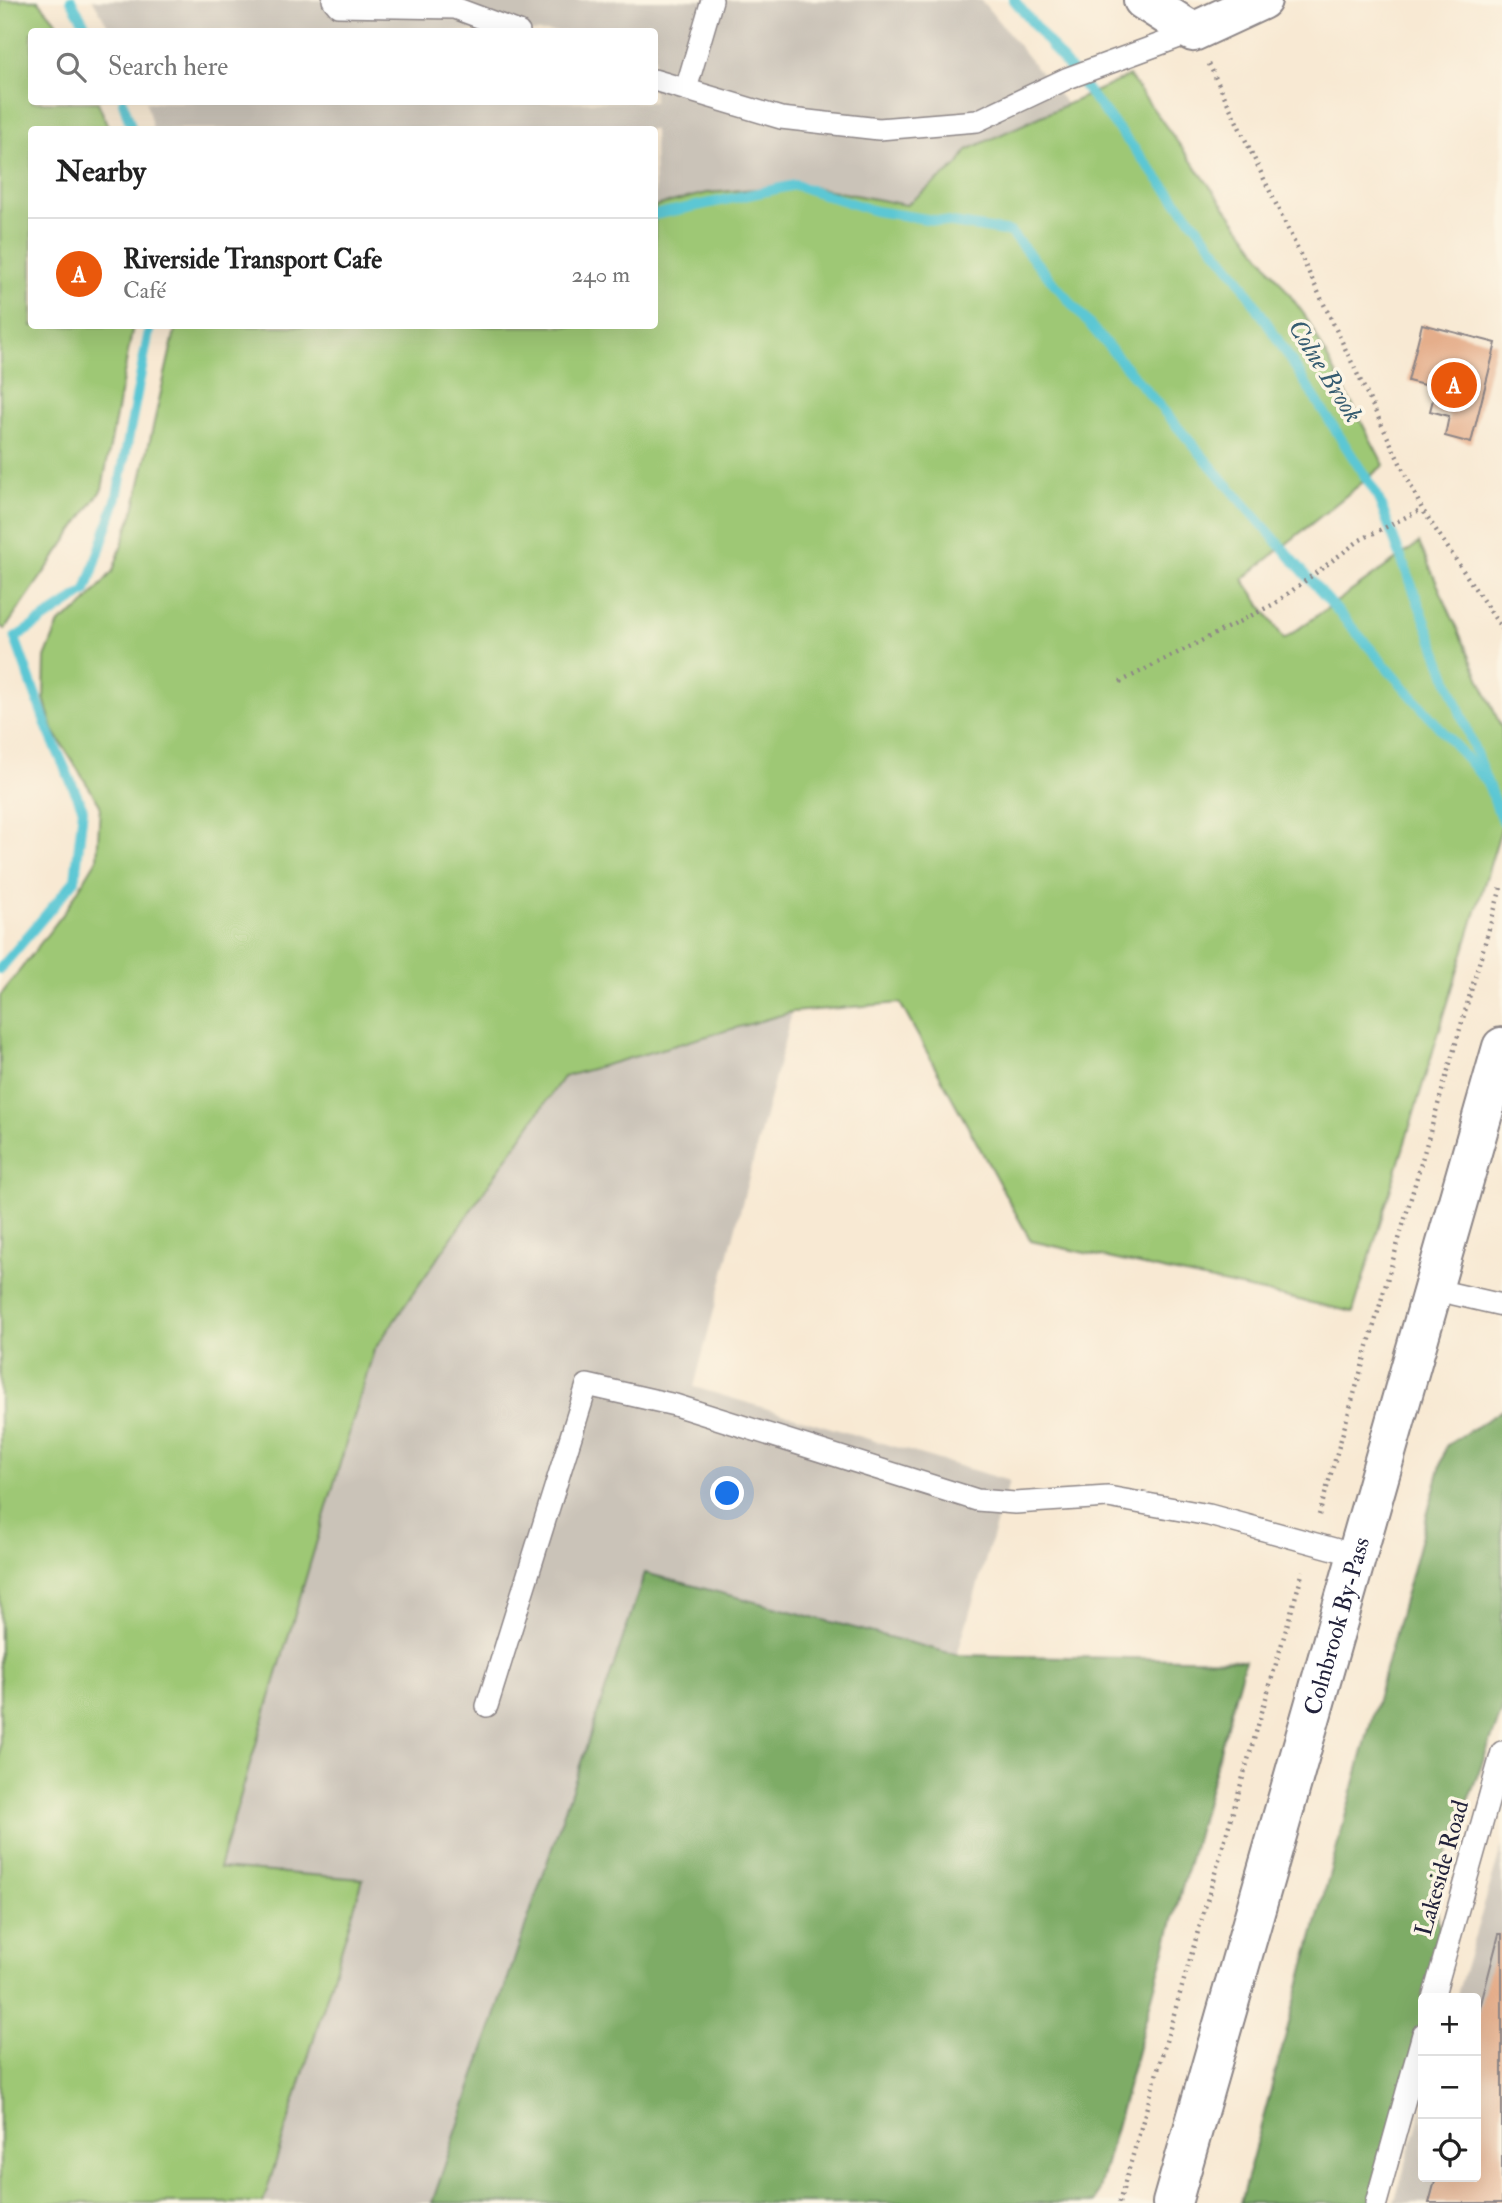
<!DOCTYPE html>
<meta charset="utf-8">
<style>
body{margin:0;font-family:"IM FELL Double Pica",serif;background:#f2f2f2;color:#222}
.controls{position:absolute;right:21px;bottom:21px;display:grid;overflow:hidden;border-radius:7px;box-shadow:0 7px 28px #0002}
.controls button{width:63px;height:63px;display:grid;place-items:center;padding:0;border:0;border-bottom:2px solid #e0e0e0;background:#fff;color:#222;font:35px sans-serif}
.you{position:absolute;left:728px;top:1494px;width:24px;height:24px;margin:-18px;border:5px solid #fff;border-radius:50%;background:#1a73e8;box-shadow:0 0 0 10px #1a73e833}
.badge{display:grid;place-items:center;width:46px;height:46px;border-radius:50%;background:#ea580c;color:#fff;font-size:23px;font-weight:700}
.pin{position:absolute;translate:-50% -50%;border:4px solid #fff;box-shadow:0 2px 7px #0006}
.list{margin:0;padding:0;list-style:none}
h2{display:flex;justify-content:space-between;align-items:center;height:91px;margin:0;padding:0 28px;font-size:30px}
h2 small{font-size:23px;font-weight:400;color:#767676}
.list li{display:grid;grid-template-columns:46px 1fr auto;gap:21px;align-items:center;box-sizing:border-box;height:112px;padding:0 28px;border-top:2px solid #e0e0e0}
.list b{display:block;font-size:26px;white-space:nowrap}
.list p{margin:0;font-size:23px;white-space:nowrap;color:#767676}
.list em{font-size:23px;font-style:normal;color:#767676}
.icon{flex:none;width:38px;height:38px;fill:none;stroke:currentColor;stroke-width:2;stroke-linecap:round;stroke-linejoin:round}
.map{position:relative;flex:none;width:1502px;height:2203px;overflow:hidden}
.search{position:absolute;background:#fff;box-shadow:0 7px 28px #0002;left:28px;top:28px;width:630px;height:77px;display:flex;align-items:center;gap:18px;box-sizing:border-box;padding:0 24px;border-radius:7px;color:#767676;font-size:26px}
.panel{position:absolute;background:#fff;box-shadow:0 7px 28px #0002;left:28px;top:126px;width:630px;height:203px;border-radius:7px}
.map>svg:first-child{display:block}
</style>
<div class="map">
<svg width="1502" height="2203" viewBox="0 0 1502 2203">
<rect width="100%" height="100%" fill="#fcf5e5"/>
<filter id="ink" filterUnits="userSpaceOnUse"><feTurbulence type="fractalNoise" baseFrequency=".0143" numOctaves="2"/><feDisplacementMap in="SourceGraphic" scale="14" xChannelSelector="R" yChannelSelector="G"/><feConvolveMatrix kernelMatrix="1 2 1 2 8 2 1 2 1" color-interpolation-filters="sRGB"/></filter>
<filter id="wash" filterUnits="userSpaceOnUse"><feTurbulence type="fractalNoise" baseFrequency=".00686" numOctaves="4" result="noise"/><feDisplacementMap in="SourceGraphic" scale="28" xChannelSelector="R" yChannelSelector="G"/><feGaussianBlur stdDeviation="1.57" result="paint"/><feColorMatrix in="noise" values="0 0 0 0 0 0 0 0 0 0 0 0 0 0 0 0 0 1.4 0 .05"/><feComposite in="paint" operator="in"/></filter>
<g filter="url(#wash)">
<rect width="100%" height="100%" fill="#f8e9d3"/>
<!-- industrial -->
<g fill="#cac3b8">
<polygon points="93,0 981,0 1068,106 967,150 959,164 906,205 803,185 707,193 655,206 654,130 153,129 146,102 654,102 654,32 111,31"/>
<polygon points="792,1012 694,1387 1009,1481 957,1655 645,1573 432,2203 263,2203 362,1879 219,1869 374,1350 563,1077"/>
<polygon points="1502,1846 1502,2203 1394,2203 1423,2107 1423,2177 1476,2177 1476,1998 1456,1998"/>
</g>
<!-- green -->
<g fill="#9ec874" stroke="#607558" stroke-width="2">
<polygon points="0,0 38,0 64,31 32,32 32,102 98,102 109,129 32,130 32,326 133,326 102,489 5,629 0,626"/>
<polygon points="1129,76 1306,317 1384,465 1243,579 1284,639 1419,543 1502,729 1502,826 1353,1312 1031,1241 900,1003 792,1012 563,1077 374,1350 219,1868 363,1879 263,2203 0,2203 0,996 66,910 97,859 100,805 53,730 44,698 45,658 59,623 81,608 113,571 135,506 176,326 654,326 655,206 707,193 803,185 906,205 959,164 967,150"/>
</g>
<!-- forest -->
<g fill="#7eac66" stroke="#506750" stroke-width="2">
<polygon points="1502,1410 1502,1711 1433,1892 1448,1973 1423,1998 1423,2059 1383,2203 1240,2203 1446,1446"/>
<polygon points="645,1573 957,1655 1245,1660 1095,2203 432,2203"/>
</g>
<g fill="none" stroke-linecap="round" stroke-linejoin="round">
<!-- stream -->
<g stroke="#5bc7d4" stroke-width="10">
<polyline points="71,0 89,32"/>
<polyline points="1014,0 1237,276 1377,495 1502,821"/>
<polyline points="123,102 132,130"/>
<polyline points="654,215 795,185 875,211 1010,232 1218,474 1487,782"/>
<polyline points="0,969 75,880 83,809 48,730 15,638 86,591 117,497 150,326"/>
</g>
</g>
<g id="blocks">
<!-- building -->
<g fill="#e5ae8b">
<polygon points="1422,324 1496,343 1471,443 1445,436 1449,416 1430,411 1436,388 1408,381"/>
<polygon points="1499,1934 1502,1934 1502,2203 1429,2203 1436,2177 1476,2177 1476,2023"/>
</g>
</g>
</g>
<g filter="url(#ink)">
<use href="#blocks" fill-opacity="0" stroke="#8d8687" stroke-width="2"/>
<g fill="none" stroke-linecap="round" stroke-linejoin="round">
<defs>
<g id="lane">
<polyline points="333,0 338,6 455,8 519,32"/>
<polyline points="654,80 781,118 879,129 977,121 1068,78 1193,32"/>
<polyline points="686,89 712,0"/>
<polyline points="1432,1289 1502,1305"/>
<polyline points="487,1706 587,1385 675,1405 977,1500 1015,1503 1108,1497 1209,1515 1356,1555"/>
<polyline points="1433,1998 1502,1752"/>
<polyline points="1376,2203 1423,2034"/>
</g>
<polyline id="street" points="1143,0 1193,32 1262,0"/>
<g id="highway">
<path id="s1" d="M1172,2203L1502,1047"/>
</g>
</defs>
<!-- lane casing -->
<use href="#lane" stroke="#8d8687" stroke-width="24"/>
<!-- street casing -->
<use href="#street" stroke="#8d8687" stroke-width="42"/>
<!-- highway casing -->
<use href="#highway" stroke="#8d8687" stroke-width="42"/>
<!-- path -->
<g stroke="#8d8687" stroke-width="4.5" stroke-dasharray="2 5" stroke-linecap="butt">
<polyline points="1209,64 1422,509 1502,629"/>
<polyline points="1120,682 1274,604 1360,540 1422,509"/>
<polyline points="1319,1515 1502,884"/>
<polyline points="1119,2203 1303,1571"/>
</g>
<!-- lane -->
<use href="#lane" stroke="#fff" stroke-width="21"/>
<!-- street -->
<use href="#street" stroke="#fff" stroke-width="38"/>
<!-- highway -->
<use href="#highway" stroke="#fff" stroke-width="38"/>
</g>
</g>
<g text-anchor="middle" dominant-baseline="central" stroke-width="7" stroke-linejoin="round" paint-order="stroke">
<!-- street labels -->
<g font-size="24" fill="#22223b" stroke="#fcf5e5">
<text stroke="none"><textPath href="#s1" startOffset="600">Colnbrook By-Pass</textPath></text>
<text transform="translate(1442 1868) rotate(-74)">Lakeside Road</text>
</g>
<!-- water labels -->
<g font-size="26" font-style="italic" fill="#365c71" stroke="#fcf5e5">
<text transform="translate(1325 371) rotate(58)">Colne Brook</text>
</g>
</g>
</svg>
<div class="controls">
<button>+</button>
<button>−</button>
<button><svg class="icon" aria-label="locate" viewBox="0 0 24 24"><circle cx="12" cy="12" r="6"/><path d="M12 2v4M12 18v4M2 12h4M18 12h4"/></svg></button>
</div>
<div class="you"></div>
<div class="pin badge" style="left:1454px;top:385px">A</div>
<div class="search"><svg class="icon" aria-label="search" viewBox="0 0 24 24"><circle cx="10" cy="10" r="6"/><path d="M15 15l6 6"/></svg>Search here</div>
<section class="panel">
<h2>Nearby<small></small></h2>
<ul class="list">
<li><span class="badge">A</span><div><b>Riverside Transport Cafe</b><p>Café</p></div><em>240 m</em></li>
</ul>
</section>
</div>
